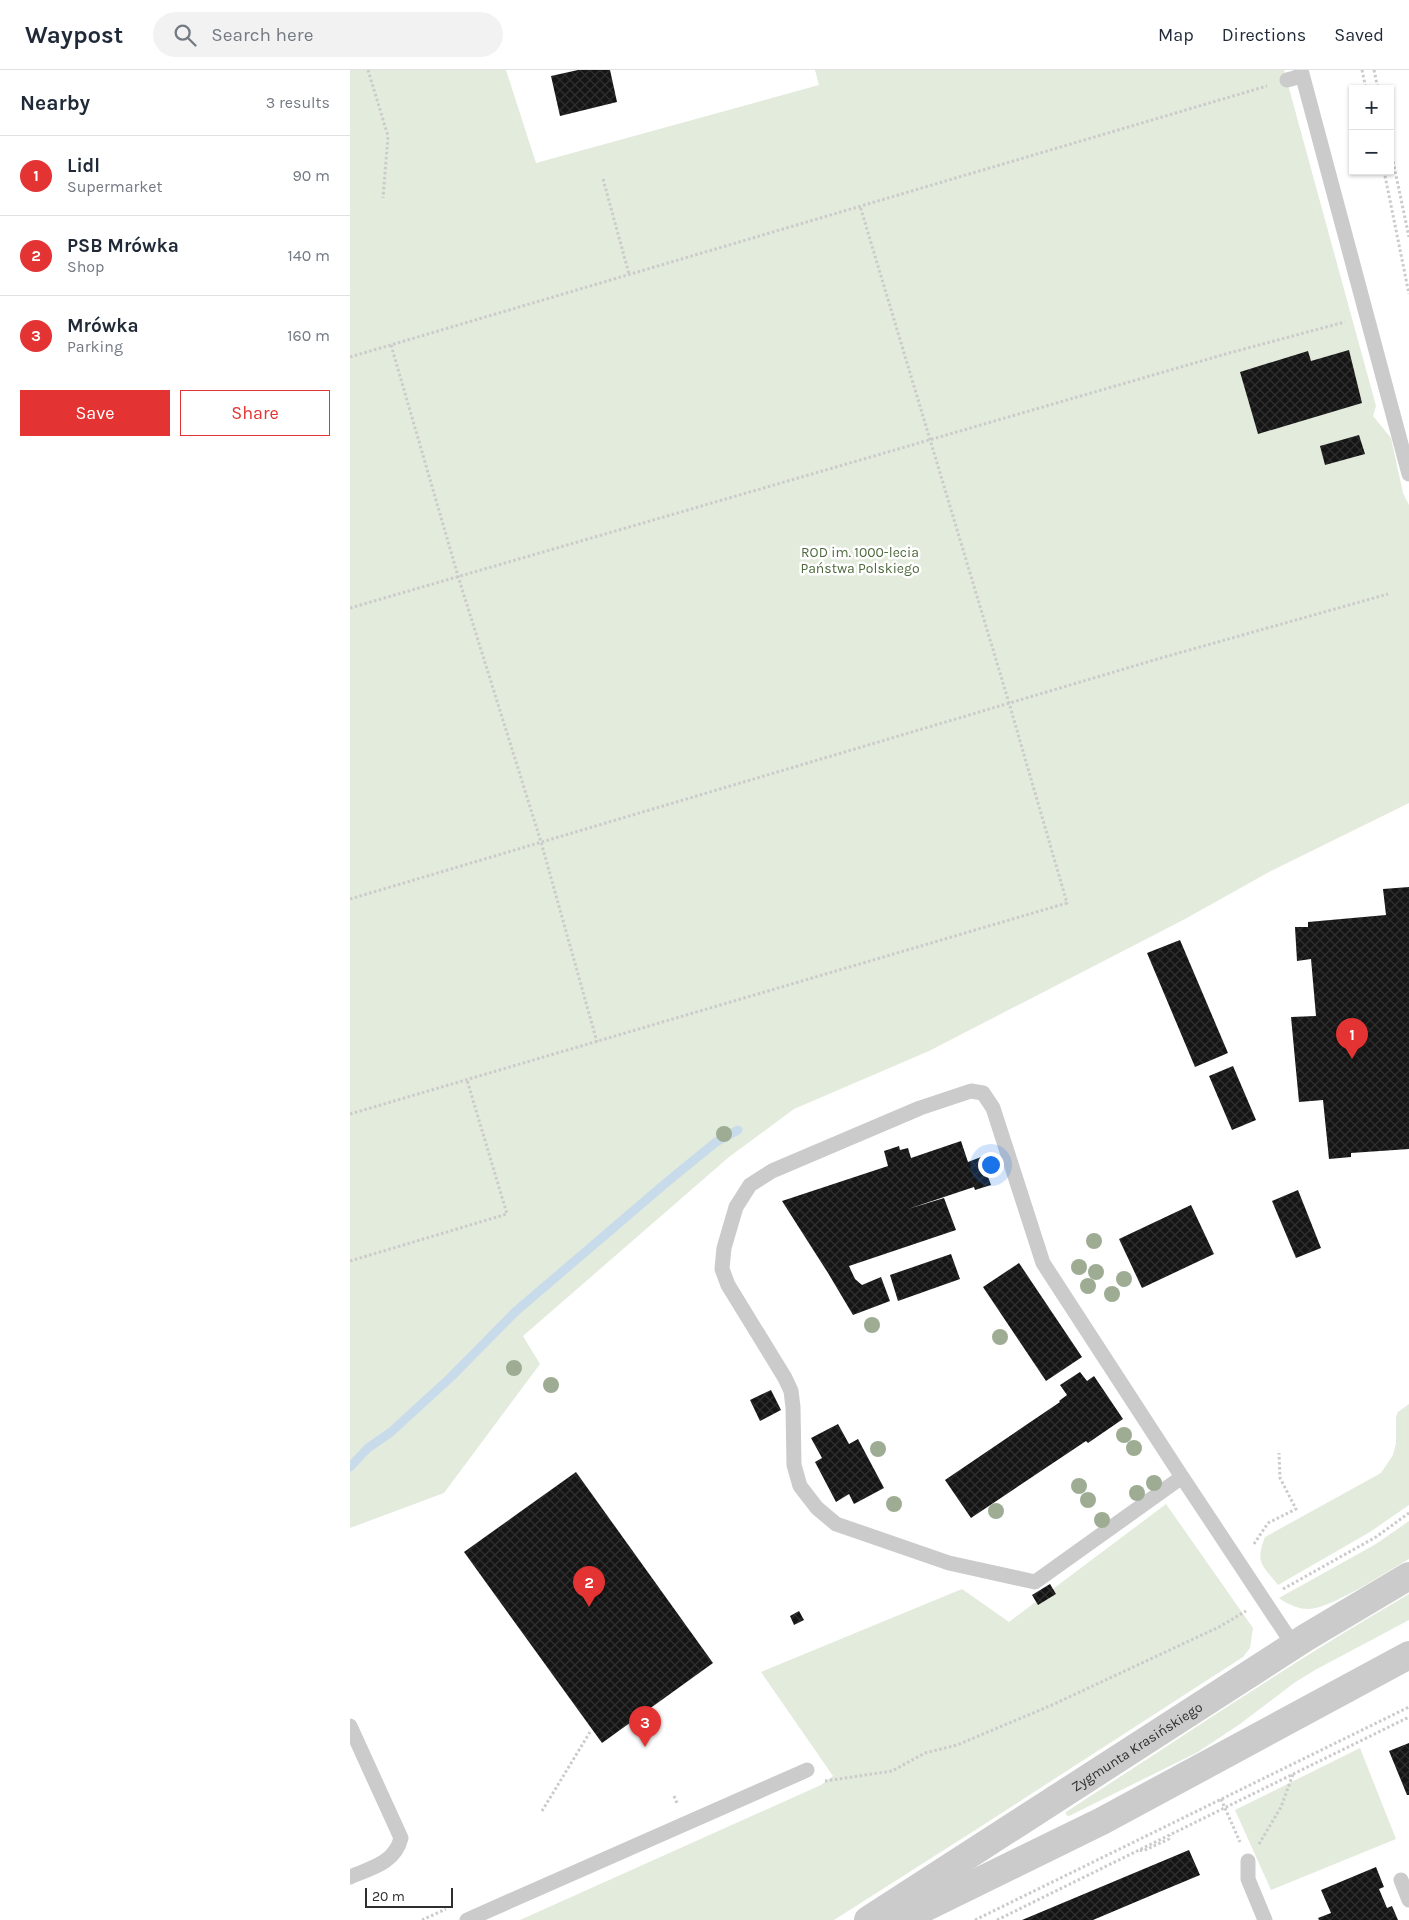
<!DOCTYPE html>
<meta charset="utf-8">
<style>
body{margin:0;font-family:Karla,sans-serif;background:#f2f2f3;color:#1f2937}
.controls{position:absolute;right:15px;top:15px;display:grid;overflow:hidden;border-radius:0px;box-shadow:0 1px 4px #0004}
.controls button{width:45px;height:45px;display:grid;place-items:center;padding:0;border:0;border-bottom:1px solid #e0e1e3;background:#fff;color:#1f2937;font:25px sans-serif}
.scale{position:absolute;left:15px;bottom:12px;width:88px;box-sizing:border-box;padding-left:5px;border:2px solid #2e2e2e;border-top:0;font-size:14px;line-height:18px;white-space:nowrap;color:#2e2e2e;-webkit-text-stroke:4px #fff;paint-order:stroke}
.you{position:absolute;left:640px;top:1094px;width:18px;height:18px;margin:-12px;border:4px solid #fff;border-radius:50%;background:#1a73e8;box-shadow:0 0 0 8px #1a73e833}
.badge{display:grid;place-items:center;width:32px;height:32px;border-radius:50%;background:#e33332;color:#fff;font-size:16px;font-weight:700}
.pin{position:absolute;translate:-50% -41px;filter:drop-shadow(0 1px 2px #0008)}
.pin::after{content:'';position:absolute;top:26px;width:18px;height:15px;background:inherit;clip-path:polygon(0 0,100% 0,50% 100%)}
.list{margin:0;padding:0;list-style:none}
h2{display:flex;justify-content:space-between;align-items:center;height:65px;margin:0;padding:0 20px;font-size:21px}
h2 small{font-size:16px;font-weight:400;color:#747a83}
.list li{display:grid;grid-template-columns:32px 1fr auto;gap:15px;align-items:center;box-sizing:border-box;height:80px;padding:0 20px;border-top:1px solid #e0e1e3}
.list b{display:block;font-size:19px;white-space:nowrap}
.list p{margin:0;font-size:16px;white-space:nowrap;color:#747a83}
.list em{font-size:16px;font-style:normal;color:#747a83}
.actions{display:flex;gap:10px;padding:15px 20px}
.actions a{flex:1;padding:11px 0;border:1px solid #e33332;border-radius:0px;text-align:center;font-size:18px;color:#e33332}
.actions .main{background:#e33332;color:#fff}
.icon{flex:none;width:28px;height:28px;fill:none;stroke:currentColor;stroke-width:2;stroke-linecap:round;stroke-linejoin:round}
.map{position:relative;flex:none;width:1059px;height:1850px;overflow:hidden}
header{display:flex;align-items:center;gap:30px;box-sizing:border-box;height:70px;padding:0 25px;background:#fff;border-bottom:1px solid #e0e1e3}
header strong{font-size:24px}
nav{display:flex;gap:28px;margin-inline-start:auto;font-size:18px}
.search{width:350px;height:45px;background:#f2f2f3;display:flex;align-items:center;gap:12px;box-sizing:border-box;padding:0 18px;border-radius:28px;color:#747a83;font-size:19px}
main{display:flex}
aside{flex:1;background:#fff}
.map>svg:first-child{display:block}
</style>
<header>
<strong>Waypost</strong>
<div class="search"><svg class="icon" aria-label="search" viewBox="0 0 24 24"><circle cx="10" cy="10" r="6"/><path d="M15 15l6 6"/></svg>Search here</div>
<nav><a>Map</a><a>Directions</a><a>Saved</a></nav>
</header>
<main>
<aside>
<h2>Nearby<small>3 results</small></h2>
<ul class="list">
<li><span class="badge">1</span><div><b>Lidl</b><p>Supermarket</p></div><em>90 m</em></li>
<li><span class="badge">2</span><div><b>PSB Mrówka</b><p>Shop</p></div><em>140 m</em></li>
<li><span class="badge">3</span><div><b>Mrówka</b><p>Parking</p></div><em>160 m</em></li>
</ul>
<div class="actions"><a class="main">Save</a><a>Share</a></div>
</aside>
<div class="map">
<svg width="1059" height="1850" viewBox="0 0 1059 1850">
<defs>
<pattern id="building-cross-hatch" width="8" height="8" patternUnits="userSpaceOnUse" patternTransform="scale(1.25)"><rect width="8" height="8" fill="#151515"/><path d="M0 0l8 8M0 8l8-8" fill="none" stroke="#2f2f2f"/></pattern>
</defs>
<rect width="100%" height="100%" fill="#fff"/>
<!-- green -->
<g fill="#e3ebdc">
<polygon points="0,0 156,0 186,93 469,15 465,0 934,0 1026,336 1023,346 1041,368 1053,423 1059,435 1059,733 919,802 835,849 579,981 444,1039 379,1087 173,1266 190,1294 94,1423 0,1458"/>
<path d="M1059,1334V1435L1020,1462L928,1515C912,1495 905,1493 915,1467L1031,1403L1043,1385L1046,1373V1347L1048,1342Z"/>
<polygon points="816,1434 903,1558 900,1578 893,1587 627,1759 484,1850 170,1850 471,1715 483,1706 411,1602 612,1519 659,1552"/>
<path d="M1059,1451V1489C1036,1502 981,1539 958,1539C948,1539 937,1534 929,1528L1026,1474Z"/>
<path d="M1059,1524V1550L965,1600L944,1613L890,1654L848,1682L719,1746L716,1745V1742C830,1668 942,1592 1059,1524Z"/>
<polygon points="1010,1678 1046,1769 921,1820 885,1740"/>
</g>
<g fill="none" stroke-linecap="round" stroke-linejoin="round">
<!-- stream -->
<polyline stroke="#c8dbeb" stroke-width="9" points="0,1397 18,1378 41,1362 101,1307 165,1242 317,1112 366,1072 388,1060"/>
</g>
<!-- building -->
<g fill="url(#building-cross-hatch)">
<polygon points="228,0 260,0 267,32 210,46 201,6"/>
<polygon points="999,280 1012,333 908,364 890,302 958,281 961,291"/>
<polygon points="1009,365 1015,384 975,395 970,376"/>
<polygon points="1059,817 1059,1079 1001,1083 1001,1087 979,1089 973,1030 949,1032 941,947 966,946 961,889 947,891 945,857 958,857 958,852 1036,845 1033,819"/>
<polygon points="830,870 878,983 845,997 797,883"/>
<polygon points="883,996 906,1050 882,1060 859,1006"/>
<polygon points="611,1071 618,1092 631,1087 641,1115 625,1120 624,1117 558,1139 594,1128 606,1160 499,1196 505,1209 512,1215 531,1207 540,1231 503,1245 478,1203 432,1131 538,1096 534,1081 549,1076 550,1080 558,1078 561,1088"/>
<polygon points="948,1120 971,1178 946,1188 922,1131"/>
<polygon points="841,1135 864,1184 792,1218 769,1169"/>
<polygon points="601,1184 610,1209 548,1231 540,1205"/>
<polygon points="669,1193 732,1287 696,1311 633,1217"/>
<polygon points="730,1302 737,1311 744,1306 773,1349 738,1373 736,1371 621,1448 595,1410 710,1332 709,1331 717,1325 710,1315"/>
<polygon points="421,1320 431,1340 410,1351 400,1330"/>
<polygon points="488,1354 499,1374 508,1369 534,1418 504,1434 499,1424 486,1432 465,1392 472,1388 461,1368"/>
<polygon points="226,1402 363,1593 252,1673 114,1482"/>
<polygon points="700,1514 706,1524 688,1535 682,1525"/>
<polygon points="449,1541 454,1550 444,1555 440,1546"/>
<polygon points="1059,1673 1059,1725 1057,1725 1039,1681"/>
<polygon points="839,1780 850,1805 814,1820 743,1850 672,1850"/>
<polygon points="1026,1797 1034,1817 1029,1819 1037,1838 1042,1836 1048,1850 969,1850 968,1848 981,1843 971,1820"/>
</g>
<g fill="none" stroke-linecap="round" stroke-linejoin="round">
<!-- path -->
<g stroke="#cbcbcb" stroke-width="3" stroke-dasharray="2.5 2.5" stroke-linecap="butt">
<polyline points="18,0 38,66 33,128"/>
<polyline points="1012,0 1016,19"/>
<polyline points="1024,0 1028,19"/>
<polyline points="1040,77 1059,167"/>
<polyline points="1034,101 1059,224"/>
<polyline points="253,109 279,204"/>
<polyline points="41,275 108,506 191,772 247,972"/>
<polyline points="0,287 917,16"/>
<polyline points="0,538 879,283 995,252"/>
<polyline points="0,829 811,588 1038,524"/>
<polyline points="0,1044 717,833 659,633 510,136"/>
<polyline points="0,1191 157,1144 117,1010"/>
<polyline points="904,1474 918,1453 946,1439 930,1408 929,1383"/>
<polyline points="933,1519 1026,1467 1059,1443"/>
<polyline points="475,1711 542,1701 575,1683 607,1675 702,1635 869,1557 896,1541"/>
<polyline points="324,1726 327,1733"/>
<polyline points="871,1729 890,1772"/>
<polyline points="192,1741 240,1662"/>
<polyline points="909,1774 931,1737 943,1704"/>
<polyline points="790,1780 793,1781 819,1769 820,1765"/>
<polyline points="72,1850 96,1839"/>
<polyline points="625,1850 1059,1637"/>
<polyline points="647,1850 1059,1647"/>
</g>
<!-- service -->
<g stroke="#cbcbcb" stroke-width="15">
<polyline points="951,0 1059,404"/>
<polyline points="937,10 952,6"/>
<polyline points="832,1407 693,1193 643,1038 633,1023 621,1021 570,1038 422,1101 400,1115 386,1137 374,1178 372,1199 378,1215 435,1308 441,1321 443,1337 444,1395 450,1416 467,1438 486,1454 599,1493 685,1512 832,1407 944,1576"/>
<path d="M0,1656L51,1768C45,1793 21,1798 0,1807"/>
<polyline points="898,1791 898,1809 915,1850"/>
<polyline points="1051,1810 1059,1830"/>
<polyline points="117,1850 457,1700"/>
</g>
<!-- tertiary -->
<g stroke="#cbcbcb" stroke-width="28">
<path id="s1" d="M518,1850L955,1568L1059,1506"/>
<polyline points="550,1850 752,1751 1059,1585"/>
</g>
</g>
<!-- trees -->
<g fill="#9eac94">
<circle cx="374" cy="1064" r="8"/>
<circle cx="744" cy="1171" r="8"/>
<circle cx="729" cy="1197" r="8"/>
<circle cx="746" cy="1202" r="8"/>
<circle cx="774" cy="1209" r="8"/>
<circle cx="738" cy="1216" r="8"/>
<circle cx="762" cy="1224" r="8"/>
<circle cx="522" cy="1255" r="8"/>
<circle cx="650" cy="1267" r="8"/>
<circle cx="164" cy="1298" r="8"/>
<circle cx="201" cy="1315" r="8"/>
<circle cx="774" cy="1365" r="8"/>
<circle cx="784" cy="1378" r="8"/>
<circle cx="528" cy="1379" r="8"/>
<circle cx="804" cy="1413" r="8"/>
<circle cx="729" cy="1416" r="8"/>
<circle cx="787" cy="1423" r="8"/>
<circle cx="738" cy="1430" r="8"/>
<circle cx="544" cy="1434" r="8"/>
<circle cx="646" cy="1441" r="8"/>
<circle cx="752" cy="1450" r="8"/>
</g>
<g text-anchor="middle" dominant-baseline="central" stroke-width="5" stroke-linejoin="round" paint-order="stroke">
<!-- park labels -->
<g font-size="14" fill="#4e693c" stroke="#fff">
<text x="510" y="482">ROD im. 1000-lecia<tspan x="510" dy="16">Państwa Polskiego</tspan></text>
</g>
<!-- street labels -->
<g font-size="14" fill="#2e2e2e" stroke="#fff">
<text stroke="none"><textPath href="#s1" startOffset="320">Zygmunta Krasińskiego</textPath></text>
</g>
</g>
</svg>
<div class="controls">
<button>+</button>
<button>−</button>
</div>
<div class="scale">20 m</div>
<div class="you"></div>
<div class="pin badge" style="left:1002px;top:989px">1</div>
<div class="pin badge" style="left:239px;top:1537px">2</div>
<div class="pin badge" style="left:295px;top:1677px">3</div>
</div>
</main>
